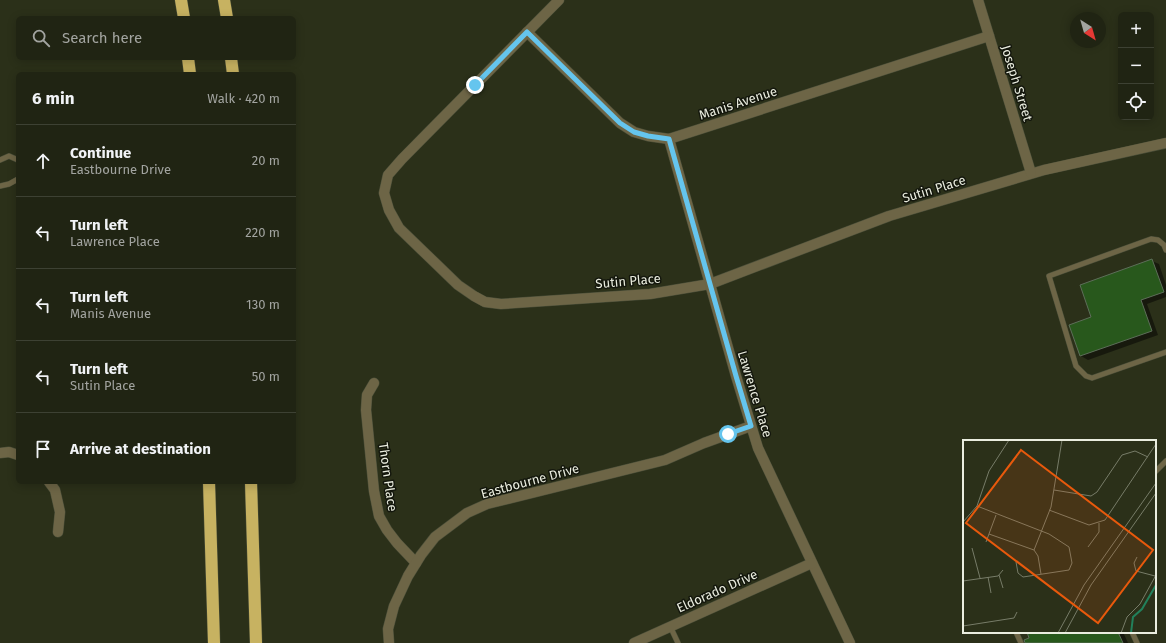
<!DOCTYPE html>
<meta charset="utf-8">
<style>
body{margin:0;font-family:"Fira Sans",sans-serif;background:#2d3021;color:#f1f3f6}
.controls{position:absolute;right:12px;top:12px;display:grid;overflow:hidden;border-radius:6px;box-shadow:0 2px 10px #0003}
.controls button{width:36px;height:36px;display:grid;place-items:center;padding:0;border:0;border-bottom:1px solid #3d4133;background:#202413;color:#f1f3f6;font:20px sans-serif}
.compass{position:absolute;left:1070px;top:12px;width:36px;height:36px;border-radius:50%;background:#202413;box-shadow:0 2px 10px #0003;rotate:143deg}
.stop{position:absolute;width:12px;height:12px;margin:-9px;border:3px solid #65c5ee;border-radius:50%;background:#fff}
.stop.end{background:#65c5ee;border-color:#fff;box-shadow:0 1px 4px #0008}
.list{margin:0;padding:0;list-style:none}
h2{display:flex;justify-content:space-between;align-items:center;height:52px;margin:0;padding:0 16px;font-size:17px}
h2 small{font-size:13px;font-weight:400;color:#a2a4a0}
.list li{display:grid;grid-template-columns:26px 1fr auto;gap:12px;align-items:center;box-sizing:border-box;height:72px;padding:0 16px;border-top:1px solid #3d4133}
.list b{display:block;font-size:15px;white-space:nowrap}
.list p{margin:0;font-size:13px;white-space:nowrap;color:#a2a4a0}
.list em{font-size:13px;font-style:normal;color:#a2a4a0}
.icon{flex:none;width:22px;height:22px;fill:none;stroke:currentColor;stroke-width:2;stroke-linecap:round;stroke-linejoin:round}
.map{position:relative;flex:none;width:1166px;height:643px;overflow:hidden}
.search{position:absolute;background:#202413;box-shadow:0 2px 10px #0003;left:16px;top:16px;width:280px;height:44px;display:flex;align-items:center;gap:10px;box-sizing:border-box;padding:0 14px;border-radius:6px;color:#a2a4a0;font-size:15px}
.panel{position:absolute;background:#202413;box-shadow:0 2px 10px #0003;left:16px;top:72px;width:280px;height:412px;border-radius:6px}
.map>svg:first-child{display:block}
</style>
<div class="map">
<svg width="1166" height="643" viewBox="0 0 1166 643">
<rect width="100%" height="100%" fill="#2b3019"/>
<!-- shadow -->
<g fill="#0007">
<polygon points="1152,261 1159,264 1166,285 1166,297 1147,304 1158,335 1088,360 1081,356 1071,326 1092,318"/>
<polygon points="1028,632 1123,632 1128,643 1028,643 1031,638"/>
</g>
<!-- building -->
<g fill="#28581c" stroke="#5d6e59">
<polygon points="1152,259 1164,292 1141,300 1152,331 1080,356 1069,325 1091,317 1080,285"/>
<polygon points="1027,632 1118,632 1123,643 1025,643 1024,640 1029,638"/>
</g>
<g fill="none" stroke-linecap="round" stroke-linejoin="round">
<defs>
<g id="lane">
<polyline points="0,160 9,156 18,160"/>
<polyline points="0,186 9,184 18,179"/>
<polyline points="1166,250 1164,245 1158,240 1151,239 1049,276 1076,366 1086,376 1092,378 1166,352"/>
<polyline points="1155,472 1166,461"/>
<polyline points="670,626 678,643"/>
<polyline points="1016,632 1021,643"/>
<polyline points="1132,632 1137,643"/>
</g>
<g id="street">
<polyline points="559,0 402,159 388,175 384,193 389,210 399,228 458,285 474,296 485,302 501,304 650,294 710,284 889,216 1044,170 1166,143"/>
<polyline points="978,0 1031,173"/>
<polyline points="527,32 620,123 634,132 648,136 669,139 989,36"/>
<polyline points="669,139 736,376 758,448 850,643"/>
<polyline points="374,383 367,395 366,410 374,491 379,516 387,530 397,543 416,563"/>
<polyline points="0,453 9,452 18,455"/>
<polyline points="49,482 55,490 60,512 58,532"/>
<polyline points="389,643 388,629 394,606 408,576 421,555 435,537 467,513 487,504 665,460 704,443 751,426"/>
<polyline points="634,643 812,563"/>
</g>
<g id="highway">
<polyline points="181,0 184,18"/>
<polyline points="224,0 227,18"/>
<polyline points="188,58 190,74"/>
<polyline points="231,58 233,74"/>
<polyline points="209,482 214,643"/>
<polyline points="251,482 256,643"/>
</g>
</defs>
<!-- lane casing -->
<use href="#lane" stroke="#4a4e39" stroke-width="6"/>
<!-- street casing -->
<use href="#street" stroke="#4a4e39" stroke-width="11"/>
<!-- highway casing -->
<use href="#highway" stroke="#4a4e39" stroke-width="13"/>
<!-- lane -->
<use href="#lane" stroke="#6d6546" stroke-width="5"/>
<!-- street -->
<use href="#street" stroke="#6d6546" stroke-width="10"/>
<!-- highway -->
<use href="#highway" stroke="#c7b261" stroke-width="12"/>
</g>
<g fill="none" stroke-linecap="round" stroke-linejoin="round">
<!-- route -->
<polyline stroke="#65c5ee" stroke-width="5" points="475,85 527,32 620,123 634,132 648,136 669,139 736,376 751,426 728,434"/>
</g>
<g text-anchor="middle" dominant-baseline="central" stroke-width="3" stroke-linejoin="round" paint-order="stroke">
<!-- street labels -->
<g font-size="13" fill="#eaeddf" stroke="#14170d">
<text transform="translate(1017 83) rotate(73)">Joseph Street</text>
<text transform="translate(738 103) rotate(-18)">Manis Avenue</text>
<text transform="translate(934 189) rotate(-17)">Sutin Place</text>
<text transform="translate(628 281) rotate(-5)">Sutin Place</text>
<text transform="translate(755 394) rotate(73)">Lawrence Place</text>
<text transform="translate(388 477) rotate(82)">Thorn Place</text>
<text transform="translate(530 481) rotate(-15)">Eastbourne Drive</text>
<text transform="translate(717 591) rotate(-24)">Eldorado Drive</text>
</g>
</g>
<!-- overview -->
<g transform="translate(963 440)">
<rect width="193" height="193" fill="#2b3019"/>
<path fill="none" stroke="#22805b" stroke-width="2" d="M168,193L170,177L179,169L193,145"/>
<path fill="none" stroke="#777c68" stroke-width="1" d="M91,50L128,56L134,52L159,15L172,11L185,17M14,66L86,94L106,107L109,123L106,130L60,137L55,133L53,122M86,70L126,85L142,80L193,4M0,82L14,66L26,31L46,0M26,94L71,110L75,116L78,134M23,102L33,75M125,107L136,92V83M9,108L17,138M71,110L88,67L99,0M174,117L171,123L173,131L192,136M36,135L40,148M25,137L28,153M0,141L35,136L40,130M0,186L51,178L54,172M95,193L121,145L193,43M102,193L128,145L193,53M158,193L164,177L177,164L193,135"/>
<path fill="#e8590c" fill-opacity="0.15" stroke="#e8590c" stroke-width="2" d="M58,10L190,110L135,183L3,83Z"/>
<rect width="193" height="193" fill="none" stroke="#eaeddf" stroke-width="2"/>
</g>
</svg>
<div class="controls">
<button>+</button>
<button>−</button>
<button><svg class="icon" aria-label="locate" viewBox="0 0 24 24"><circle cx="12" cy="12" r="6"/><path d="M12 2v4M12 18v4M2 12h4M18 12h4"/></svg></button>
</div>
<svg class="compass" viewBox="-18 -18 36 36"><path d="M0-13l5 13h-10z" fill="#e53935"/><path d="M0 13l5-13h-10z" fill="#a2a4a0"/></svg>
<div class="stop" style="left:728px;top:434px"></div>
<div class="stop end" style="left:475px;top:85px"></div>
<div class="search"><svg class="icon" aria-label="search" viewBox="0 0 24 24"><circle cx="10" cy="10" r="6"/><path d="M15 15l6 6"/></svg>Search here</div>
<section class="panel">
<h2>6 min<small>Walk · 420 m</small></h2>
<ul class="list">
<li><svg class="icon" aria-label="ahead" viewBox="0 0 24 24"><path d="M12 20V5M6 11l6-6 6 6"/></svg><div><b>Continue</b><p>Eastbourne Drive</p></div><em>20 m</em></li>
<li><svg class="icon" aria-label="left" viewBox="0 0 24 24"><path d="M17 20v-9H6M10 6l-5 5 5 5"/></svg><div><b>Turn left</b><p>Lawrence Place</p></div><em>220 m</em></li>
<li><svg class="icon" aria-label="left" viewBox="0 0 24 24"><path d="M17 20v-9H6M10 6l-5 5 5 5"/></svg><div><b>Turn left</b><p>Manis Avenue</p></div><em>130 m</em></li>
<li><svg class="icon" aria-label="left" viewBox="0 0 24 24"><path d="M17 20v-9H6M10 6l-5 5 5 5"/></svg><div><b>Turn left</b><p>Sutin Place</p></div><em>50 m</em></li>
<li><svg class="icon" aria-label="arrive" viewBox="0 0 24 24"><path d="M6 21V4h12l-3 4 3 4H6"/></svg><div><b>Arrive at destination</b></div></li>
</ul>
</section>
</div>
